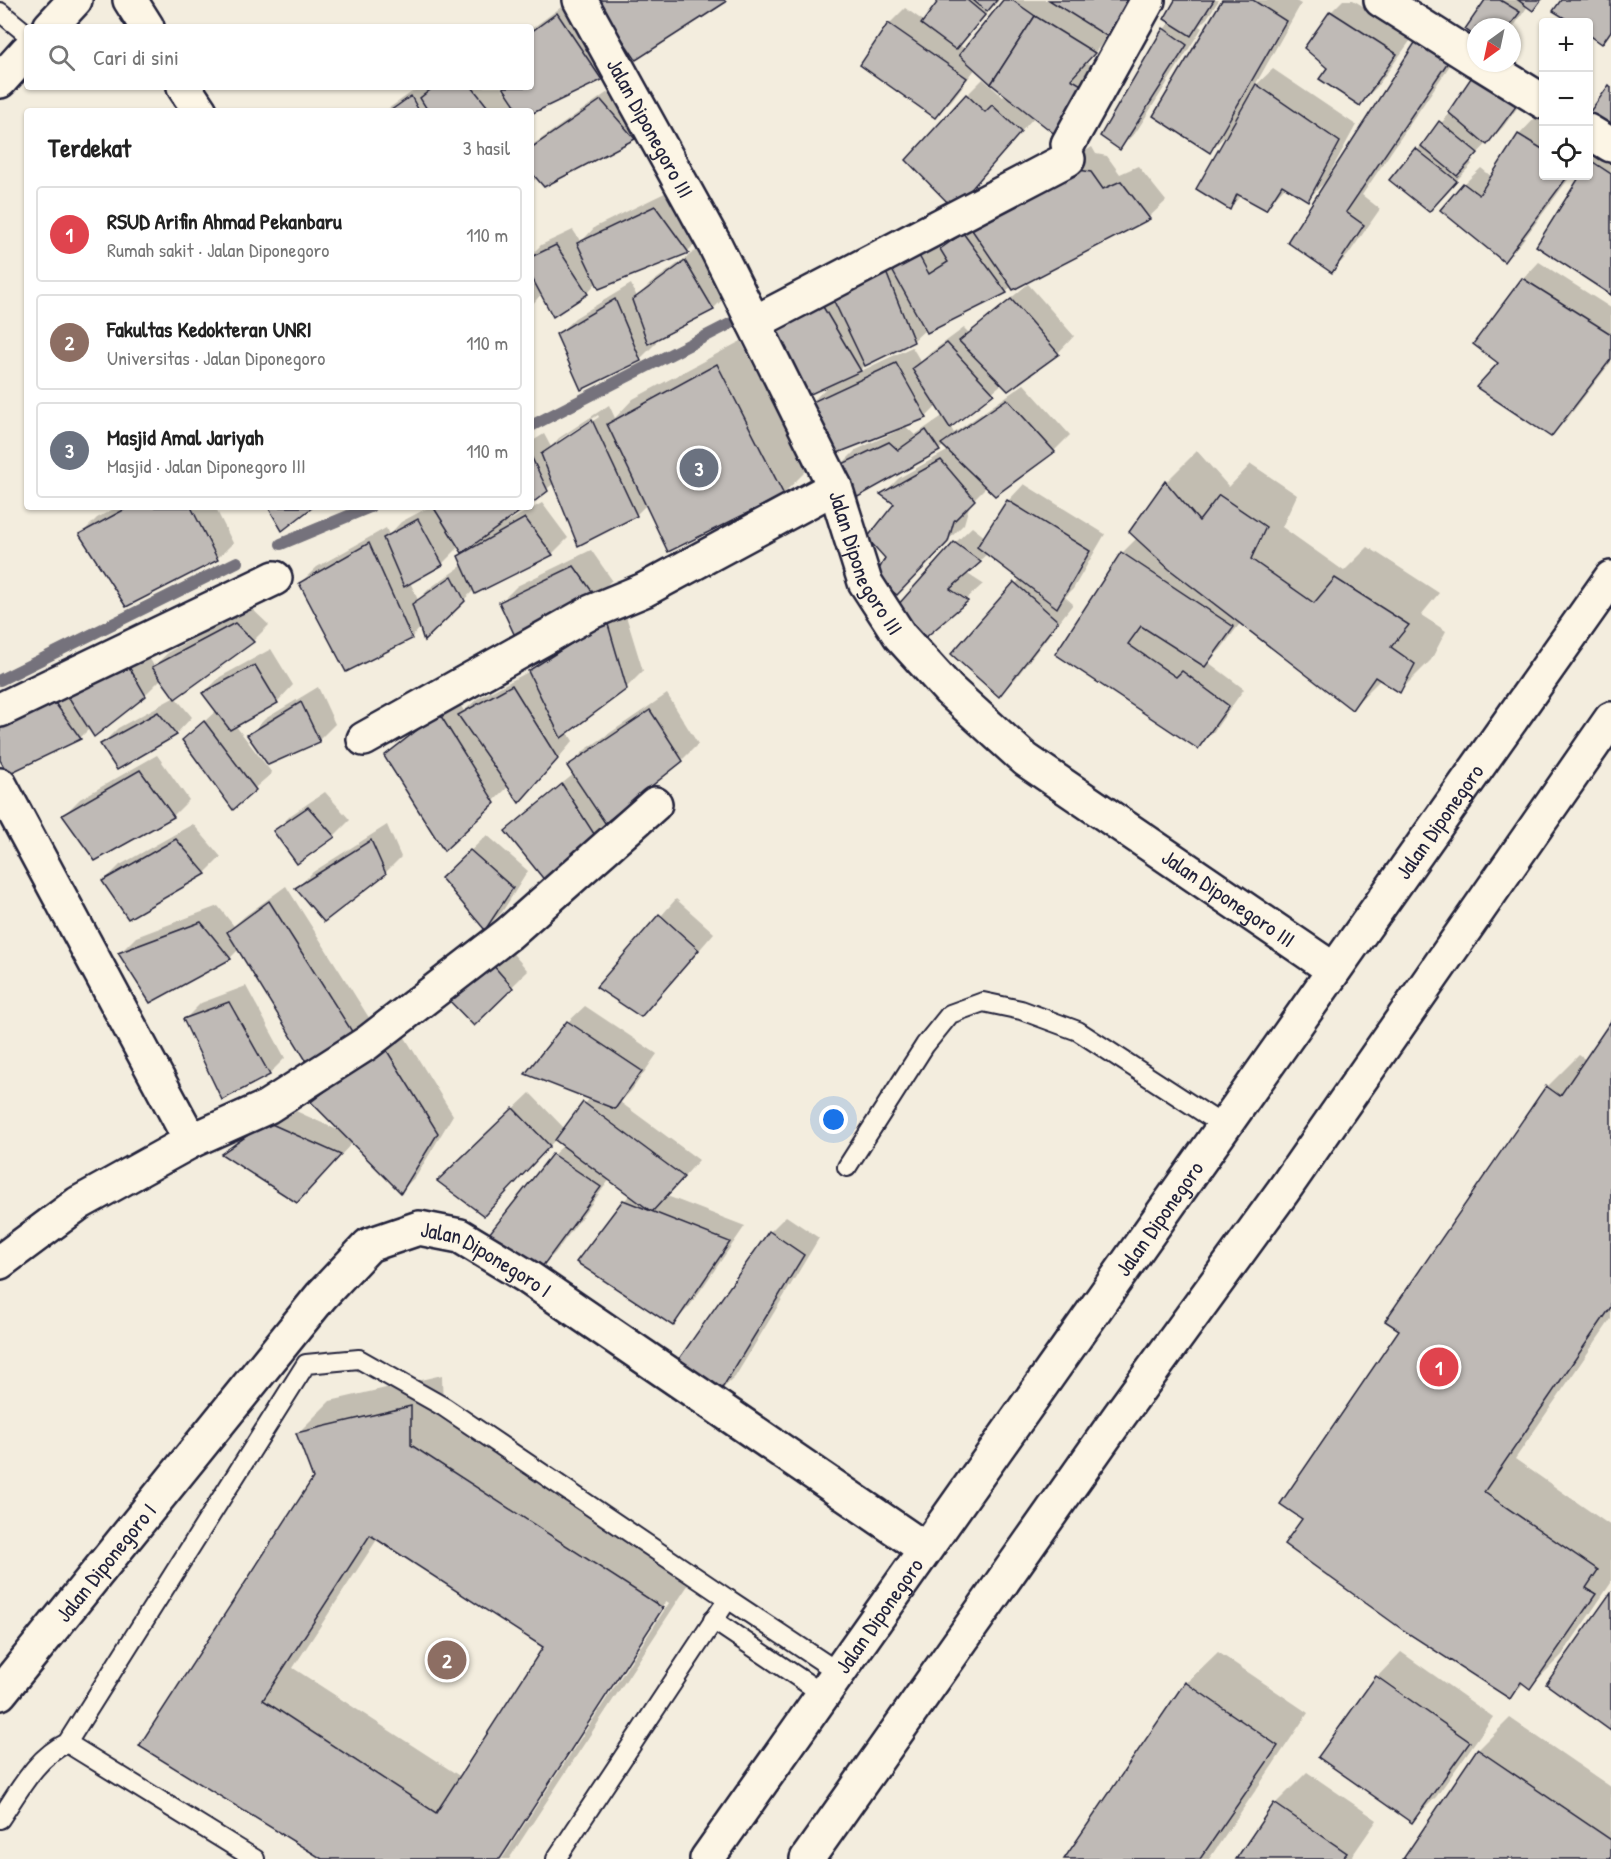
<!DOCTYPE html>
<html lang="id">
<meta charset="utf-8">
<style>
body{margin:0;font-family:"Patrick Hand",sans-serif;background:#f2f2f2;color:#222}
.controls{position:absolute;right:18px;top:18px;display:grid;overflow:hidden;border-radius:6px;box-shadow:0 2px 4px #0004}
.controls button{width:54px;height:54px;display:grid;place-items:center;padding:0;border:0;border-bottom:2px solid #e0e0e0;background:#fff;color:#222;font:30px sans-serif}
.compass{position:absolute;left:1467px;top:18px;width:54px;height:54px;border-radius:50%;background:#fff;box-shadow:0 2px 4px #0004;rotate:213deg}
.you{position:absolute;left:834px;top:1120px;width:21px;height:21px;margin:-15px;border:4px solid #fff;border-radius:50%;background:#1a73e8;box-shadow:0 0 0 9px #1a73e833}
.badge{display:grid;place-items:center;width:39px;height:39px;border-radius:50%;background:#d93025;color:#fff;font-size:20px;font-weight:700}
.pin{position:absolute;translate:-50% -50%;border:3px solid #fff;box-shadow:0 2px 6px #0006}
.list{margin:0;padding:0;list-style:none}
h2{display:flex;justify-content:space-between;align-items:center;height:78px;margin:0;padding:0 24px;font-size:26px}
h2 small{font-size:20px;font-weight:400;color:#767676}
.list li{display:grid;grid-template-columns:39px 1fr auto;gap:18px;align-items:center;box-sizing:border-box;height:96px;margin:0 12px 12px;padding:0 12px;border:2px solid #e0e0e0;border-radius:6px}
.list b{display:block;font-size:22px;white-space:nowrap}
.list p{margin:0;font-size:20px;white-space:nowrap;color:#767676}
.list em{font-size:20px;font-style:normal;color:#767676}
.icon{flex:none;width:33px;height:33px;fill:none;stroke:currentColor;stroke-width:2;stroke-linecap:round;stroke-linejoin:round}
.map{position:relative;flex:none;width:1611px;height:1859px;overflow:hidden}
.search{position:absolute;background:#fff;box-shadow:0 2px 4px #0004;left:24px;top:24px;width:510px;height:66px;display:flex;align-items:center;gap:15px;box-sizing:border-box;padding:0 21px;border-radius:6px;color:#767676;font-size:22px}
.panel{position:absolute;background:#fff;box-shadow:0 2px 4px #0004;left:24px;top:108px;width:510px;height:402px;border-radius:6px}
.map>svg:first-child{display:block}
</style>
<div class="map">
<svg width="1611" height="1859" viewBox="0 0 1611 1859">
<rect width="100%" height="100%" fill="#f3edde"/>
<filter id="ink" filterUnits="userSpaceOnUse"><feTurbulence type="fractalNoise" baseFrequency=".0167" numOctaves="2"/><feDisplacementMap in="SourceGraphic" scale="12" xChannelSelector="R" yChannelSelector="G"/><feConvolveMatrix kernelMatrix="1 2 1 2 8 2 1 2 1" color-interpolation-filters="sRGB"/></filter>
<g filter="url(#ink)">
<!-- shadow -->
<g fill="#0003" fill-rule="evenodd">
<polygon points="571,0 618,62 602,79 531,113 531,111 521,111 519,108 516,111 385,111 419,87 501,87 504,91 506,90 504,87 531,87 531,29"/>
<polygon points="941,0 999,0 959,45 965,49 1005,0 1141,0 1086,62 1105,74 1035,116 954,207 967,95 983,79 1003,97 1006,94 976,68 952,100 935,116 889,24 905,8 925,22"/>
<polygon points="1177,0 1219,0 1207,18 1199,26 1202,28 1136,132 1119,148 1102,136 1164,29 1171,22"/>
<polygon points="1224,0 1294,0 1301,4 1254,87 1273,69 1356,125 1331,171 1333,173 1467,40 1362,195 1380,209 1348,255 1332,271 1325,182 1308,199 1286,186 1265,208 1242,195 1229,208 1229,132 1210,151"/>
<polygon points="1343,0 1353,0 1413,37 1376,88 1359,104 1329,68 1331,12"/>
<polygon points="1487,0 1543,0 1533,9 1528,6 1512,29 1512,27 1476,27 1476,35 1467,29"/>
<polygon points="618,85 650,122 634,138 545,186 537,177 531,184 531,146"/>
<polygon points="1532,88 1503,127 1469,162 1472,164 1429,210 1391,180 1451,112"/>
<polygon points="1535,118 1544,124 1544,176 1571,176 1520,244 1504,260 1464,184 1481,168 1492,177 1519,135"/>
<polygon points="1607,145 1611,147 1611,293 1538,246 1582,176 1588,176 1588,166 1591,161"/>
<path d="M1092,147L1096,154L1107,156L1120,174L1138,166L1166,201L1149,217L1013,288L1012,286L1006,291L927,331L926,329L913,341L867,363L857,373L912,347L921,362L930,353L964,328L969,333L1028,284L1074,336L1058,353L1008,389L1002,384L950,426L954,433L1024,384L1070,435L1054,451L987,486L970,503L964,524L896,593L887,558L897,504L883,494L899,478L949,450L944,445L939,450L840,466L856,450L897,431L896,429L810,404L829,385L772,327L935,239L941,250L958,233L989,211ZM892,267L894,270L852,291ZM938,405L944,415L915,435L904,425L926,417Z"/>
<polygon points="671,190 704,235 688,251 600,287 597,282 587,293 554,315 542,293 531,306 531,255 541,245 573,230 581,242 595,227"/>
<polygon points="702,246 729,293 713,309 655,339 656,343 640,359 558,334 575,318 631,284 637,297 650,284"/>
<polygon points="1539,262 1611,308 1611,362 1567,419 1551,435 1500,362 1523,279"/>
<path d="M741,341L807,470L783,494L647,504L636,515L554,483L531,502V442L544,434L551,447L559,438L609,405L615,418L633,399ZM598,415L599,417L559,444V440Z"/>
<path d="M1197,451L1229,487L1251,464L1297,495L1282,527L1344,571L1368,547L1439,593L1421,615L1446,631L1431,660L1400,691L1381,679L1352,708L1241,622L1221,649L1208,662L1244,689L1214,731L1198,747L1057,653L1122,553L1137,538L1166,482ZM1182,651L1195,659L1193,661L1181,653Z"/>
<polygon points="1024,484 1105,534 1073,589 1065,597 1073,604 1015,679 999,695 953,654 1021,578 988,553 966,573 983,584 925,636 955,543 972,527 985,537 1008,501"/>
<path d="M542,503L568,538L552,554L476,592L474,590L424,638L421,627L411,638L300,583L317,567L386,528L389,535L401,522L429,507H524L504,521L505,523ZM459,547L463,553L459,556L463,565L430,588L418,600L410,582L442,564Z"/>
<polygon points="117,507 215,507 233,543 217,559 81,534 97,518"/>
<polygon points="591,550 612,580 595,596 501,602 517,586"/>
<polygon points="623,606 643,671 626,688 567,731 573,741 535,785 509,786 445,849 386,756 403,740 456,698 464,711 477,699 530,671 546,655"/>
<polygon points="251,608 269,625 253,641 162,678 145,695 90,728 80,738 0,757 0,724 142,645 154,666 170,651"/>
<polygon points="271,649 293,685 277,702 235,725 272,773 233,807 184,740 217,710 204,693 220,677"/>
<polygon points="318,687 335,724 319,740 249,735 265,719"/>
<polygon points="667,694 698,744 682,760 610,817 613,823 597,839 507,831 523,815 574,774 569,766 585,750"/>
<polygon points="175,697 192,717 176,734 118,768 102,744 118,728"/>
<polygon points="157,755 189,800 173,816 64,815 80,799"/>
<polygon points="325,792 350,820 334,836 275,831 291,815"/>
<polygon points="193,824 221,857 205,873 104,881 120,865"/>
<polygon points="387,825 401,857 385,873 297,888 313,872"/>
<polygon points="487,835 528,871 502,912 486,928 460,861"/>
<polygon points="286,886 373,1024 357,1040 239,949 230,958 150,1001 120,953 136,937 218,906 234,926 245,916"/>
<polygon points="676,899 714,933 657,999 599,987"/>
<polygon points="509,949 528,971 474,1024 445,994"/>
<polygon points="246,986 285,1058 269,1074 185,1019 201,1003"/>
<polygon points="585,1006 657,1054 631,1091 620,1102 699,1160 667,1196 745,1226 689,1307 672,1324 624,1201 631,1194 610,1179 555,1253 539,1269 553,1155 564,1145 556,1139 500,1198 456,1164 530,1093 565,1129 590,1098 568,1022"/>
<polygon points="1611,1024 1611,1319 1515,1459 1611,1526 1611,1583 1562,1655 1530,1687 1524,1683 1510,1697 1304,1519 1401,1330 1547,1087 1579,1055 1586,1060"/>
<polygon points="401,1031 453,1115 417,1175 401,1191 353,1142 313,1185 224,1154 239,1138 285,1106 344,1133 313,1102 330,1086"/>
<polygon points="786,1216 819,1238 735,1377 718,1393 770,1232"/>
<path d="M442,1375L443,1413L694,1576L509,1859H502L669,1603L666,1601L498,1859H325L141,1746L314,1479L298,1433L330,1401ZM378,1538L545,1647L461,1777L293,1668Z"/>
<polygon points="1218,1652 1308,1713 1209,1859 1066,1859 1186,1683"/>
<polygon points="1401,1652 1493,1717 1436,1797 1412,1821 1320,1756 1377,1677"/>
<polygon points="1510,1718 1611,1787 1611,1859 1404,1859 1478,1750"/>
<polygon points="1307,1772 1377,1820 1350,1859 1238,1859 1275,1804"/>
</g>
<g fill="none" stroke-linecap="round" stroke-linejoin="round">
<!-- stream -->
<g stroke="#75727b" stroke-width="12">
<polyline points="531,426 749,314"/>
<polyline points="281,544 370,507"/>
<polyline points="0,680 237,562"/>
</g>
</g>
<!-- building -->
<g fill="#bfbab6" stroke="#22223b" stroke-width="1.5" fill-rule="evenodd">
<polygon points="596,0 724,0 726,2 636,60"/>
<polygon points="939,0 967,0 985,15 956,50 921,24"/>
<polygon points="973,0 997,0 987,12"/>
<polygon points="1003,0 1012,0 1035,16 991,84 959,55"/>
<polygon points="1049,0 1140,0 1108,37"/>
<polygon points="1175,0 1214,0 1191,36 1164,19"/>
<polygon points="1222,0 1253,0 1286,21 1210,153 1153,116"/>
<polygon points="1485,0 1500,0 1520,12 1509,27 1476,27 1476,37 1465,29"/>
<polygon points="1518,0 1541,0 1533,11"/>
<polygon points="1561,0 1611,0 1611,31 1602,44 1588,34 1588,22 1571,22 1553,11"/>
<polygon points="1330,11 1397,54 1360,106 1319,79 1327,68 1304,48"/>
<polygon points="557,13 602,80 531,114 531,111 519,111 503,87 531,87 531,32"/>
<polygon points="1035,16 1095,53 1071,79 1090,90 1061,139 991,84"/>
<polygon points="888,23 967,78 935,118 860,65"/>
<polygon points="1163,28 1187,45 1120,150 1100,136"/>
<polygon points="1418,38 1452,56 1346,212 1364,225 1332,273 1287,242"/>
<polygon points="1473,75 1517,105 1487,145 1448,112"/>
<polygon points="1256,84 1340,142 1308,201 1282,185 1266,210 1237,194 1230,210 1196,189"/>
<polygon points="1609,85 1611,87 1611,126 1589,113"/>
<polygon points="434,87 472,87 491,111 428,111 420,98"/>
<polygon points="966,94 985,112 992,105 1021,132 954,209 906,160"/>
<polygon points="411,96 419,111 390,111"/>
<polygon points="601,100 635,139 544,187 531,172 531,148"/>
<polygon points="1439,121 1478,153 1457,176 1421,146"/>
<polygon points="1518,134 1544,150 1544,176 1568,176 1504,262 1440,210 1463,183 1479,195"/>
<polygon points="1415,148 1457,181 1429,212 1389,180"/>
<polygon points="1590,160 1611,174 1611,295 1536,246 1580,176 1588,176"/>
<polygon points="1079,170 1091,172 1103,189 1121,181 1150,219 1013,290 970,227"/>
<polygon points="655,206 689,253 599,289 577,243"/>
<polygon points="963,233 1007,293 927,333 892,270 918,254 929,274 948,262 940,249"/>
<polygon points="556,245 588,294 553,317 531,276 531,257"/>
<polygon points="685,261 714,310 648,344 632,300"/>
<polygon points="886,272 914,342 865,366 833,299"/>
<polygon points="1522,278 1611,334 1611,359 1551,437 1476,387 1498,363 1473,344"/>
<polygon points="615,299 641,361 581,390 556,334"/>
<polygon points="1011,299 1059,354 1008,391 959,341"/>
<polygon points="822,305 861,371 804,397 770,327"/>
<polygon points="947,343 994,394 950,428 912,369"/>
<polygon points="896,363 927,418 835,454 808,404"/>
<polygon points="717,364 784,495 668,552 607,424"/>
<polygon points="1007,399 1055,452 995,496 941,444"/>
<polygon points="592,420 637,516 578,546 541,454"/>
<polygon points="926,430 940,451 856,498 838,466 889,442 898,450"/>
<polygon points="531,456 548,491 531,504"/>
<polygon points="941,460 975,500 954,521 948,542 897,595 875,577 885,558 867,538 894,504 880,494"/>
<polygon points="1165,481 1199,521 1219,495 1266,527 1251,559 1314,603 1335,578 1409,625 1391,647 1415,664 1400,693 1375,677 1352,710 1169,569 1129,532"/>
<polygon points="1007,500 1090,551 1057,608 977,547"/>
<polygon points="129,507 191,507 218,560 126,607 79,534"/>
<polygon points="268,507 313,507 282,531"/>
<polygon points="435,507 526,507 462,553 434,508"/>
<polygon points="525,518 553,555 475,594 458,556"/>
<polygon points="418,519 443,565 404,587 383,538"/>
<polygon points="954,542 981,562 950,589 968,601 925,638 897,606"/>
<polygon points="369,543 412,639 346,672 299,583"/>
<polygon points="1121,552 1234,627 1205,667 1141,626 1128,644 1176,677 1182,671 1229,706 1198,749 1055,654"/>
<polygon points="574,566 596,597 516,638 499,602"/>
<polygon points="452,576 465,601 424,641 412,604"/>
<polygon points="1014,582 1058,621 999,697 951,654"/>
<polygon points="607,621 627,689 561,738 528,671"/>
<polygon points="235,623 254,642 175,699 152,667"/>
<polygon points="125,660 146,696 94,737 64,690"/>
<polygon points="255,665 278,703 230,730 202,693"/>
<polygon points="512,685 558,759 519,803 458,715"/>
<polygon points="50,696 81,739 8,774 0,760 0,727"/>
<polygon points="301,702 320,742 268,765 247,735"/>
<polygon points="650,710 683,761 605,823 567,766"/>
<polygon points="158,712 177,735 117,770 100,744"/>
<polygon points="439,713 495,803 444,851 384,756"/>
<polygon points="204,721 256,790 233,810 182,740"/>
<polygon points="140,770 174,817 95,861 62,815"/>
<polygon points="562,784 598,840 546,882 505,831"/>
<polygon points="308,807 335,837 297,864 273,831"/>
<polygon points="176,839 206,874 128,919 102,881"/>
<polygon points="371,840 386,874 324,922 295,888"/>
<polygon points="470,850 513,888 485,930 441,878"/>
<polygon points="269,901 358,1041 310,1067 227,932"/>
<polygon points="659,914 699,950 641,1017 596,987"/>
<polygon points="201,922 231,959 150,1003 118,953"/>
<polygon points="492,964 513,988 474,1026 443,994"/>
<polygon points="229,1002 270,1075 222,1100 183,1019"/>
<polygon points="567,1021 642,1071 615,1109 525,1074"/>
<polygon points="1611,1021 1611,1307 1484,1492 1598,1570 1586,1588 1596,1594 1530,1689 1521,1682 1510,1699 1403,1630 1284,1544 1302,1519 1280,1504 1399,1330 1385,1321 1546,1086 1560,1096"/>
<polygon points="384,1046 438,1133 401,1193 311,1102"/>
<polygon points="583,1102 684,1177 652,1212 555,1140"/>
<polygon points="513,1108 550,1146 484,1216 437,1181"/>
<polygon points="267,1122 341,1155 297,1203 221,1154"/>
<polygon points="552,1154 601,1187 539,1271 489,1234"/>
<polygon points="623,1200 730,1242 673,1326 576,1262"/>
<polygon points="769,1231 804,1255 718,1395 676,1363"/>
<path d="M411,1406V1445L663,1608L500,1859H322L139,1746L313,1478L296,1433ZM370,1535L543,1647L436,1813L263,1700Z"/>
<polygon points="1611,1592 1611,1731 1546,1684"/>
<polygon points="1376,1676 1470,1742 1412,1823 1318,1757"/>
<polygon points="1185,1682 1278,1746 1200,1859 1064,1859"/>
<polygon points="1477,1749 1611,1840 1611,1859 1403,1859"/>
<polygon points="1274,1803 1347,1853 1342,1859 1236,1859"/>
</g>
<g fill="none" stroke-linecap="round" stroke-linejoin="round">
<defs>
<g id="lane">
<polyline points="0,12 27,34"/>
<polyline points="847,1167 925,1045 950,1014 983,1002 1021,1010 1078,1031 1224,1126"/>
<polyline points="713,1620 823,1694"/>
<polyline points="67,1743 255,1859"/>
<path d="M0,1819C19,1791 36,1757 67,1743L306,1364L359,1359L444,1407L728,1599"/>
<polyline points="556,1859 728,1599 838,1672"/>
</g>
<g id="street">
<polyline points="130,0 147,27"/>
<path id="s1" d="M580,0L715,245L738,291L835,487L865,582L900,636L949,690L1026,760L1334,970"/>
<polyline points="1381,0 1476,60"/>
<polyline points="50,27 75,0"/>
<polyline points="1481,63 1544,102"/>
<polyline points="0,81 27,51"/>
<polyline points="184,87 200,111"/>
<polyline points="1588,131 1611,145"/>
<polyline points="1068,144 1148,0"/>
<polyline points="754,323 1068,159"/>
<polyline points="0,710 275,578"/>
<polyline points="364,739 591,612 644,590 835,487"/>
<polyline points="0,785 191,1141"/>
<polyline points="0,1262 79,1203 191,1141 267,1107 367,1043 508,934 655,804"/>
<path id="s2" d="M0,1693L321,1296L369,1245L419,1228L460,1236L526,1276L925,1549"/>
</g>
<g id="primary">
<path id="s3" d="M707,1859L1611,578"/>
<polyline points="807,1859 1120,1415 1283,1191 1611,719"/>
</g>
</defs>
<!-- lane casing -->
<use href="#lane" stroke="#22223b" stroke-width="22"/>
<!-- street casing -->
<use href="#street" stroke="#22223b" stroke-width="38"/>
<!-- primary casing -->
<use href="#primary" stroke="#22223b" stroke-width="38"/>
<!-- lane -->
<use href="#lane" stroke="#fcf5e5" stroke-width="18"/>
<!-- street -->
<use href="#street" stroke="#fcf5e5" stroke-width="33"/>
<!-- primary -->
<use href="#primary" stroke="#fcf5e5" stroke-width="33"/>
</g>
</g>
<g text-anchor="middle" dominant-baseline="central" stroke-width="4.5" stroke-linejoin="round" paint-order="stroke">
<!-- street labels -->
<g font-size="22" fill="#22223b" stroke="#fcf5e5">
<text stroke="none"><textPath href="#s1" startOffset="146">Jalan Diponegoro III</textPath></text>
<text stroke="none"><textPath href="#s1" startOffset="632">Jalan Diponegoro III</textPath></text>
<text stroke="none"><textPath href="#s3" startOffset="1270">Jalan Diponegoro</textPath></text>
<text stroke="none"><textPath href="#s1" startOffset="1136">Jalan Diponegoro III</textPath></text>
<text stroke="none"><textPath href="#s3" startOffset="784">Jalan Diponegoro</textPath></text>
<text stroke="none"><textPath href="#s2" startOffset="708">Jalan Diponegoro I</textPath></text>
<text stroke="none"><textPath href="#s2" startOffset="168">Jalan Diponegoro I</textPath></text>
<text stroke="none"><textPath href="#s3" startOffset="298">Jalan Diponegoro</textPath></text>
</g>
</g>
</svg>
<div class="controls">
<button>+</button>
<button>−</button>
<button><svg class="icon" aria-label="locate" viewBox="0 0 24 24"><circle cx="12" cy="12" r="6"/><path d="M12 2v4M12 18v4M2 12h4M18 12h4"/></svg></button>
</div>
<svg class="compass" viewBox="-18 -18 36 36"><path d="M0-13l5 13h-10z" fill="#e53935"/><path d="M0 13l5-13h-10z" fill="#767676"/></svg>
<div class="you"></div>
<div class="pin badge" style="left:1439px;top:1367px;background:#e0444e">1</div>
<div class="pin badge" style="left:447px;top:1660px;background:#8d6e63">2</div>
<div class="pin badge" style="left:699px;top:468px;background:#6b7280">3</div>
<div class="search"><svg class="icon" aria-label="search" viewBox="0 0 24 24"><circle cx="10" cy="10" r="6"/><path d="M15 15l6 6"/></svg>Cari di sini</div>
<section class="panel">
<h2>Terdekat<small>3 hasil</small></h2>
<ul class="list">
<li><span class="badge" style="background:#e0444e">1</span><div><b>RSUD Arifin Ahmad Pekanbaru</b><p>Rumah sakit · Jalan Diponegoro</p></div><em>110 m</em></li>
<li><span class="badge" style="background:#8d6e63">2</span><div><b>Fakultas Kedokteran UNRI</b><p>Universitas · Jalan Diponegoro</p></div><em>110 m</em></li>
<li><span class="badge" style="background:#6b7280">3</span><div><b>Masjid Amal Jariyah</b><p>Masjid · Jalan Diponegoro III</p></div><em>110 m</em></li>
</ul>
</section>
</div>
